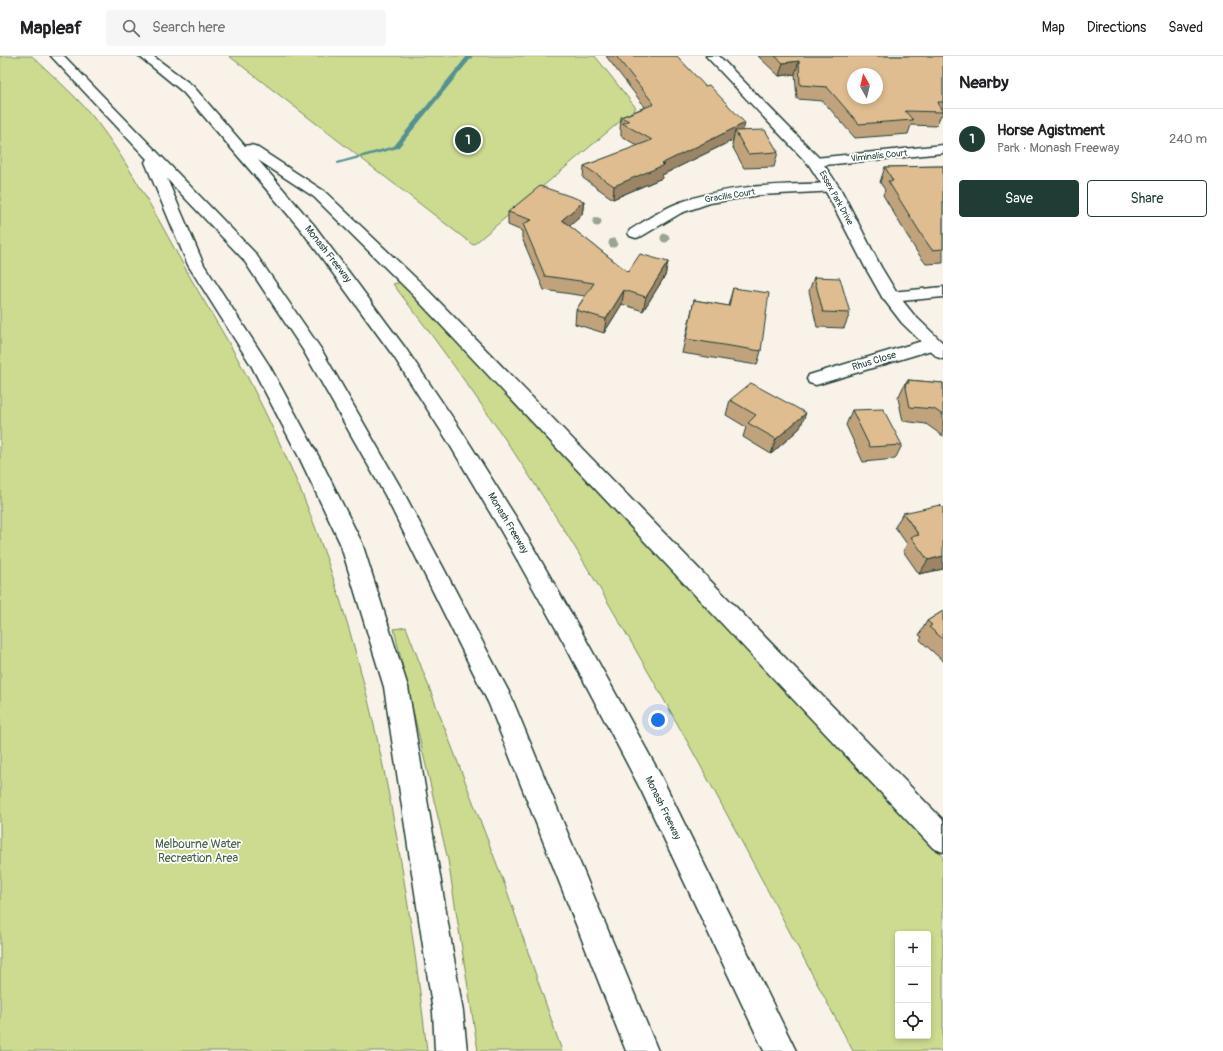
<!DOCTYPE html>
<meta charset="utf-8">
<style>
body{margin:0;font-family:Pangolin,sans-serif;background:#f6f6f6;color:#202124}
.controls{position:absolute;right:12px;bottom:12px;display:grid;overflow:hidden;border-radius:4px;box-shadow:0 2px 6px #0003}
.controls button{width:36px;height:36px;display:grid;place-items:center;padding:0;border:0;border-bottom:1px solid #e0e0e0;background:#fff;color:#202124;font:20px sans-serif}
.compass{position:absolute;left:847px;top:12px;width:36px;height:36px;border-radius:50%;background:#fff;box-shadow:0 2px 6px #0003;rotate:352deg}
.you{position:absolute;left:658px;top:664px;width:14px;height:14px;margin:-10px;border:3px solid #fff;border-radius:50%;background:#1a73e8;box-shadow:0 0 0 6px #1a73e833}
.badge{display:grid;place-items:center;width:26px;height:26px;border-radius:50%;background:#1f3d34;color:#fff;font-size:13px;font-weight:700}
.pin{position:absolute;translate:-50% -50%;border:2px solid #fff;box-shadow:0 1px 4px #0006}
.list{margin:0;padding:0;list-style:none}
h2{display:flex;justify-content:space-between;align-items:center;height:52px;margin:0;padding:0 16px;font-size:17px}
h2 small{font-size:13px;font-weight:400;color:#757577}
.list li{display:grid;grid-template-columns:26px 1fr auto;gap:12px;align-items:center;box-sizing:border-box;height:60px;padding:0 16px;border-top:1px solid #e0e0e0}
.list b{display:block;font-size:15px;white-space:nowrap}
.list p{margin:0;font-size:13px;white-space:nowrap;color:#757577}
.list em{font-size:13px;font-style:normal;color:#757577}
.actions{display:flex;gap:8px;padding:12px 16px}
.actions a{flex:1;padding:9px 0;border:1px solid #1f3d34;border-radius:4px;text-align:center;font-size:14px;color:#1f3d34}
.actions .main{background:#1f3d34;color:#fff}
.icon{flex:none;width:22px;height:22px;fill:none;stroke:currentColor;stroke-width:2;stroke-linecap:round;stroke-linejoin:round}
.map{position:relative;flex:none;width:943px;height:995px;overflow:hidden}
header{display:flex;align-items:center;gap:24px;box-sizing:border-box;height:56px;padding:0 20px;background:#fff;border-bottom:1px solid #e0e0e0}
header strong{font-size:19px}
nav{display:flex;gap:22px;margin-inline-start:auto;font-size:14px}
.search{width:280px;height:36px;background:#f6f6f6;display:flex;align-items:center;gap:10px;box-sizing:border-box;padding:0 14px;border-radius:4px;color:#757577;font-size:15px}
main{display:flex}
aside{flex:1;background:#fff}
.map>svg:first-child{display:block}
</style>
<header>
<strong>Mapleaf</strong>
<div class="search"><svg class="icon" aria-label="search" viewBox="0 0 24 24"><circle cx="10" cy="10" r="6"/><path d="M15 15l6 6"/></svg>Search here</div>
<nav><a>Map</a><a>Directions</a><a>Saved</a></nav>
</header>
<main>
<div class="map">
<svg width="943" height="995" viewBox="0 0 943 995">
<rect width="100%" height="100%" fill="#f9f2e9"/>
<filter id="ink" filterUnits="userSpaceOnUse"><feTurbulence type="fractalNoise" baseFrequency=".025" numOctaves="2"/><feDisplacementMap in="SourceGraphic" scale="8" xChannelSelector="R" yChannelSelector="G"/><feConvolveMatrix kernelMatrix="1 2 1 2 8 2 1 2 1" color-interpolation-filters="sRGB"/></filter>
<g filter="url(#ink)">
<!-- green -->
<g fill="#ccdb8f" stroke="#768c62" fill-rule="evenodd">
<path d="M0,0H32C53,20 76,40 94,62C132,111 160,167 190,221C210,256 232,290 250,326C269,363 287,402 303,440C374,614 406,810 427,995H0Z"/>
<polygon points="229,0 595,0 636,52 473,189"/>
<path d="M401,226L943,800V995H853C777,853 704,711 623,572C554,452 477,337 393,228ZM898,878H928V980H898Z"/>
<polygon points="406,571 506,832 562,995 478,995 448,804 394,573"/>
</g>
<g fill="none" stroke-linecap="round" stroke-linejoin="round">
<!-- stream -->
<polygon fill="#549092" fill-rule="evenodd" points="467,0 473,0 398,92 337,108 337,106 394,90"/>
<defs>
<g id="minor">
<polygon points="943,89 943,97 815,110 810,109 808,106 810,103 815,102"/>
<path d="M832,127L837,129L840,132L837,135L760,139L710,147L681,157L642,180L636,182L630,180L628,177L630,174C648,163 665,151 684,145C732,128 782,129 832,127Z"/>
<polygon points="943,231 943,241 891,246 885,245 882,241 885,237 891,236"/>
<polygon points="932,282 938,284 941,288 938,292 816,329 809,327 807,323 809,319"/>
</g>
<polygon id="tertiary" points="706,0 719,0 820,103 840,132 881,211 898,239 914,259 943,287 943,303 937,301 902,267 882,241 865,211 824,132 809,109"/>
<g id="motorway">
<polygon points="51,0 64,0 255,197 321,293 405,439 510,638 658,995 626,995 489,648 385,439 303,294 243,203 167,123 204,209 269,309 320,403 362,487 408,631 463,956 467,995 435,995 433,956 384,631 340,487 300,403 251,309 188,209 145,106 147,103"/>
<polygon points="139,0 153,0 193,30 245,90 250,89 255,90 324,135 422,228 943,764 943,796 933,792 410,236 314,141 258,104 314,169 406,293 461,374 517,463 580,573 660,718 796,995 764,995 642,736 564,587 501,475 447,384 394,301 302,175 183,36"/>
</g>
</defs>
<!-- minor casing -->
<use href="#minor" stroke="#1f3d34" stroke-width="3"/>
<!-- tertiary casing -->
<use href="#tertiary" stroke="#1f3d34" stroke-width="3"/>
<!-- motorway casing -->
<use href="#motorway" stroke="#1f3d34" stroke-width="3"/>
<!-- minor -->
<use href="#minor" fill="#fff" fill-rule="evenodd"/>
<!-- tertiary -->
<use href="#tertiary" fill="#fff" fill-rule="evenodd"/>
<!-- motorway -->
<use href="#motorway" fill="#fff" fill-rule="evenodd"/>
</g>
<!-- trees -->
<g fill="#99a492">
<circle cx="597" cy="166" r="4.5"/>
<circle cx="665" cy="182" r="4.5"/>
<circle cx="613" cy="187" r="4.5"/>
</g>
<!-- wall -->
<g fill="#c0a37d" stroke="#1f3d34">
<polygon points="606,0 677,0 743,75 778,96 774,111 744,112 732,90 733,84 662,119 662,122 613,143 583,122 584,110 638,90 621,80 621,74 620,73 621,61 645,51"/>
<polygon points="758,0 943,0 943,59 941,59 936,70 911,69 908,78 855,82 823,45 797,43 795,18 779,20"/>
<polygon points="943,110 943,207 926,208 917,196 883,139 885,134 880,126 885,111"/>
<polygon points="584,145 582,159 569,170 628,216 668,206 665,220 643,255 622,248 604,277 575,268 576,254 585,240 544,234 522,182 522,175 508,169 508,156"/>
<polygon points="814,221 850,257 844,272 817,271 809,235"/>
<polygon points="733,232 761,295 757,309 682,297 694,244 728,250"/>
<polygon points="908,324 943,327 943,380 926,368 903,365 898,342 905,327 906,327"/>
<polygon points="730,344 800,372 771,398 743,381 746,371 726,359"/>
<polygon points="852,354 902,389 895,403 863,406 846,369"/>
<polygon points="903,457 943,513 919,518 903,495 907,488 895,471"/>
<polygon points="943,555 943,605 920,584 922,581 919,579 927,565"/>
</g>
<!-- shaded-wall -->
<g fill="#9c8466" stroke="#1f3d34">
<polygon points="799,5 795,18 779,20 783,7"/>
<polygon points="745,67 742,80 735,75 733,84 662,119 662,122 613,143 614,130"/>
<polygon points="584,145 582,159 561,178 562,164"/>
<polygon points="668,206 665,220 643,255 646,241"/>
<polygon points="624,234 622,248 604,277 606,263"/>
<polygon points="806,357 800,372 771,398 776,383"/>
<polygon points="943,500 943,513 919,518 928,504"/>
</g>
<!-- building -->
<g fill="#dfbd91" stroke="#1f3d34" fill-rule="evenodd">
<polygon points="616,0 677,0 705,30 709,29 745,67 661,108 664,109 614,130 584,110 652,84 622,67 629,65 621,61 654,48"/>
<path d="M775,0H943V46H938L942,56L905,55L913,64L859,68L827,31L800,29L799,5L783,7ZM853,18H877V42H853Z"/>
<polygon points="765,74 778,96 748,98 735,75"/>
<polygon points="943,110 943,193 932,194 923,181 888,125 893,125 885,111"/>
<polygon points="540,130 584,145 562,164 628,216 640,198 668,206 646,241 624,234 606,263 576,254 594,227 545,220 523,168 532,164 508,156"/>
<polygon points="814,221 840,222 850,257 823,256"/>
<polygon points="733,232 769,237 761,295 686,283 694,244 729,250"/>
<polygon points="908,324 943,327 943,359 934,353 910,351 905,327 909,327"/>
<polygon points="751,327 806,357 776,383 748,367 756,359 730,344"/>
<polygon points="883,353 902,389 870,391 852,354"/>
<polygon points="940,449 943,452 943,500 928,504 911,481 919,479 903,457"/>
<polygon points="943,555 943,583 929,571 932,569 927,565"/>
</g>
</g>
<g text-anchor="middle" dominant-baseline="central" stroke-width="3.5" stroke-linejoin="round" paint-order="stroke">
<!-- far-street labels -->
<g font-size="9" fill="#1f3d34" stroke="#fff">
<text transform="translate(879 100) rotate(-6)">Viminalis Court</text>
<text transform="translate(730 140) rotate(-9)">Gracilis Court</text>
<text transform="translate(836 142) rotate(61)">Essex Park Drive</text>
</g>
<!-- street labels -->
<g font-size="10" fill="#1f3d34" stroke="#fff">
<text transform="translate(328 198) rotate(52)">Monash Freeway</text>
<text transform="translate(874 305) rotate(-17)">Rhus Close</text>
<text transform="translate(508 467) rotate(59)">Monash Freeway</text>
<text transform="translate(663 752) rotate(64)">Monash Freeway</text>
</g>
<!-- near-park labels -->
<g font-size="12" fill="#4a644b" stroke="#fff">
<text x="198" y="788">Melbourne Water<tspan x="198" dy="14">Recreation Area</tspan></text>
</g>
</g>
</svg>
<div class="controls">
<button>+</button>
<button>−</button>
<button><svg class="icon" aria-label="locate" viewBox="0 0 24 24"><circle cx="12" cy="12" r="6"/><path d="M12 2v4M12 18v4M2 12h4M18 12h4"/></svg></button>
</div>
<svg class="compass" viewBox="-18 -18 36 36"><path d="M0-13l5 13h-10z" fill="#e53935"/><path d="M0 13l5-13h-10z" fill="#757577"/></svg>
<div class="you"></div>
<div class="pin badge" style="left:468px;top:84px">1</div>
</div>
<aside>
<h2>Nearby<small></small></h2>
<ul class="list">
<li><span class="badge">1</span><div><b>Horse Agistment</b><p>Park · Monash Freeway</p></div><em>240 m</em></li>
</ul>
<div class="actions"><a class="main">Save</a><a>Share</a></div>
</aside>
</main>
